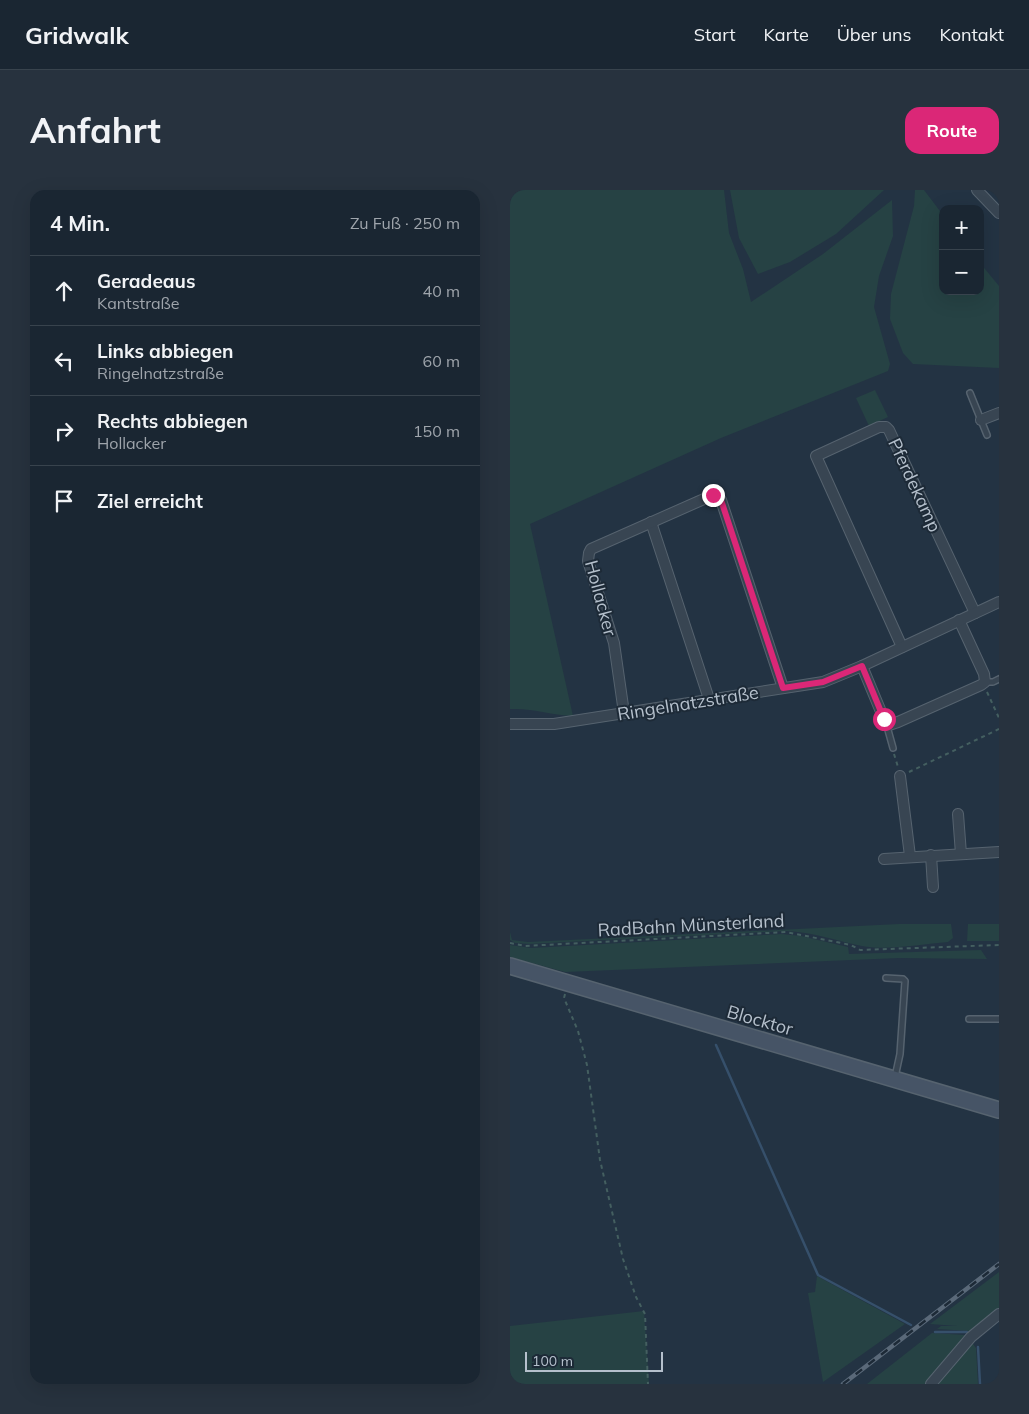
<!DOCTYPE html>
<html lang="de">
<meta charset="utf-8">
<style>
body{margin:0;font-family:Mulish,sans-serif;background:#27323e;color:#f1f3f6}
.controls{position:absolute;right:15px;top:15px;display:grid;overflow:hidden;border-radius:10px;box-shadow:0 5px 20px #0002}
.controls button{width:45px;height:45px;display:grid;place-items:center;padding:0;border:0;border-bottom:1px solid #38434d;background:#1a2632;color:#f1f3f6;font:25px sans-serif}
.scale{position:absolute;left:15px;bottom:12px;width:138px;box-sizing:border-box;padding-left:5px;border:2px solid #b5c0cc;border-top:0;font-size:14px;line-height:18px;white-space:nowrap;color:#b5c0cc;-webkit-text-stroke:4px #1d2a37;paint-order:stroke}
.stop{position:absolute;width:15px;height:15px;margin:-11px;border:4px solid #db2777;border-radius:50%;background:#fff}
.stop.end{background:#db2777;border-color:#fff;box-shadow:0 1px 5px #0008}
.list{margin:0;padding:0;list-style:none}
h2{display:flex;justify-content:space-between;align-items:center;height:65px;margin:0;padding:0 20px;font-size:21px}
h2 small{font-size:16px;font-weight:400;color:#9fa5ac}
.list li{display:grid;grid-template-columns:32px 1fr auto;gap:15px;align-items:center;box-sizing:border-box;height:70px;padding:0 20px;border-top:1px solid #38434d}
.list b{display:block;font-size:19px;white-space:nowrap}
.list p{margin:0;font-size:16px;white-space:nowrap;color:#9fa5ac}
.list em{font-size:16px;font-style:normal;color:#9fa5ac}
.icon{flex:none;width:28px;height:28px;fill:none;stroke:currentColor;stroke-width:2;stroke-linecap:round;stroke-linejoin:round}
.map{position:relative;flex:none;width:489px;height:1194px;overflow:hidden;border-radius:15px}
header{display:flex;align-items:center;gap:30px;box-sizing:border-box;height:70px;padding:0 25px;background:#1a2632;border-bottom:1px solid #38434d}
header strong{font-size:24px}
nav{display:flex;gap:28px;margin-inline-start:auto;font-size:18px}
.intro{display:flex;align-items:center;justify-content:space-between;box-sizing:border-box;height:120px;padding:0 30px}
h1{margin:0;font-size:35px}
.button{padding:12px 22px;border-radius:15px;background:#db2777;color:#fff;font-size:18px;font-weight:700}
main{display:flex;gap:30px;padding:0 30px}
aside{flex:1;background:#1a2632;border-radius:15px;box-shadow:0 5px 20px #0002}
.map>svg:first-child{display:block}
</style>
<header>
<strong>Gridwalk</strong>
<nav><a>Start</a><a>Karte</a><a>Über uns</a><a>Kontakt</a></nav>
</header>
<div class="intro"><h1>Anfahrt</h1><a class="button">Route</a></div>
<main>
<aside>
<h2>4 Min.<small>Zu Fuß · 250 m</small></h2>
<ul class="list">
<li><svg class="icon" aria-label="ahead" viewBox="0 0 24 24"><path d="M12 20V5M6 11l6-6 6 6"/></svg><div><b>Geradeaus</b><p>Kantstraße</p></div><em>40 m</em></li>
<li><svg class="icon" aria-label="left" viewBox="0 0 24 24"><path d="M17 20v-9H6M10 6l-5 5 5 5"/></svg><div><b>Links abbiegen</b><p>Ringelnatzstraße</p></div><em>60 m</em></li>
<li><svg class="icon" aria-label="right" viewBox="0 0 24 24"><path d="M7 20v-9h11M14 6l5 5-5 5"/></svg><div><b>Rechts abbiegen</b><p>Hollacker</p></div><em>150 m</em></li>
<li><svg class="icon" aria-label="arrive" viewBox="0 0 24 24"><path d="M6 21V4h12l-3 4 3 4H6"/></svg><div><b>Ziel erreicht</b></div></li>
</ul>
</aside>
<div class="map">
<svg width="489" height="1194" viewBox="0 0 489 1194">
<rect width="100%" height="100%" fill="#233343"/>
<!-- green -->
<g fill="#264244">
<path d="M0,0H214L219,43L233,79L241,112L313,64L382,10L383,46L369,86L364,117L380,174L378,181L211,248L20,334L63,526C40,525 24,518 0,519Z"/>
<polygon points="220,0 374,0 326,44 280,72 248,84 229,48"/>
<polygon points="405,0 414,0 433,25 433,101 470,101 470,73 489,96 489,178 403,174 393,163 380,129 381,104 404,16"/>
<polygon points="365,200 378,227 359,236 346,208"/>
<path d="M389,734H441L443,748L438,752C412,754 376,761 352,756C327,751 302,742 276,741L19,754L5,753L0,750V742L2,750L18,752Z"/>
<polygon points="458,734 489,734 489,751 457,751"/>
<polygon points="272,744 291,746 338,757 339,764 471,760 477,769 389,768 55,782 0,767 0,755 21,758"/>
<polygon points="489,1082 489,1121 458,1147 466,1158 468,1194 357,1194 422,1143 456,1145 460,1141 427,1139 431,1136 447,1136 420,1134"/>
<polygon points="307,1086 395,1134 313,1192 298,1103 305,1102"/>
<polygon points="134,1121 139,1194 0,1194 0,1136"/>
</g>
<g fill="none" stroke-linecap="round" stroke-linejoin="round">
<!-- stream -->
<g stroke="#36506b" stroke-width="2.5">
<polyline points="206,855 308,1085 401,1135"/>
<polyline points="425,1142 457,1142"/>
<polyline points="468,1157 470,1194"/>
</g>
<defs>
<g id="lane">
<polyline points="460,203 477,245"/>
<polyline points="475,492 483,492 489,489"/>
<polyline points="379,535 378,540 383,558"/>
<polyline points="376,788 393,789 395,791 390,864 385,887"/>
<polyline points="459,829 489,829"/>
</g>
<g id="street">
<polyline points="467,0 489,23"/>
<polyline points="471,230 489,223"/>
<polyline points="141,332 199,509"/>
<polyline points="392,457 306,266 369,237 376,237 379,240 465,423"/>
<polyline points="352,476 374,529 379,535 388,532 471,495 475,492 474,484 449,430"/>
<polyline points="114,523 104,453 78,371 79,363 81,359 203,305 208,306 211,310 273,498"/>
<polyline points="0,534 44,534 313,492 352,476 489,412"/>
<polyline points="390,586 400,666"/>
<polyline points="448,624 451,664"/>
<polyline points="421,665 423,697"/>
<polyline points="374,669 489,662"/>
<polyline points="421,1194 461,1147 489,1124"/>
</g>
<polyline id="secondary" points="0,776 489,920"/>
</defs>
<!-- lane casing -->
<use href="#lane" stroke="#56636f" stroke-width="8"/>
<!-- street casing -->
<use href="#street" stroke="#56636f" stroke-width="12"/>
<!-- secondary casing -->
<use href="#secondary" stroke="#56636f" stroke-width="18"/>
<!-- path -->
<g stroke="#445f60" stroke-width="2" stroke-dasharray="4 4" stroke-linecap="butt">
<polyline points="477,502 489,528"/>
<polyline points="384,564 388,577"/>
<polyline points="399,582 489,539"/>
<polyline points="0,753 15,756 276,742 341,755 350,760 489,755"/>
<polyline points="55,804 54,808 68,841 77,875 90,970 113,1069 126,1107 135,1124 138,1194"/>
</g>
<!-- lane -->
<use href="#lane" stroke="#384552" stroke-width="5"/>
<!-- street -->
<use href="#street" stroke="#384552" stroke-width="10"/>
<!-- secondary -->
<use href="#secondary" stroke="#465466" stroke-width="15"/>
<defs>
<polyline id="rail" points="333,1194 489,1074"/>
</defs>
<!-- rail casing -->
<use href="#rail" stroke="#5a6979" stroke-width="4.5"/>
<!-- rail -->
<use href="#rail" stroke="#1d2a37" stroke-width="2.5" stroke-dasharray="8" stroke-linecap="butt"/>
</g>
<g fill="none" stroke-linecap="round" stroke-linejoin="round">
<!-- route -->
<polyline stroke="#db2777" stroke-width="6" points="203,305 208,306 211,310 273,498 313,492 352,476 374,529"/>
</g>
<g text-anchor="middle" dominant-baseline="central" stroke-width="4" stroke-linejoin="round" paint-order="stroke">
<!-- street labels -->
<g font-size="18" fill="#b5c0cc" stroke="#1d2a37">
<text transform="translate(405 295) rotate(65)">Pferdekamp</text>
<text transform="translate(91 408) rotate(75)">Hollacker</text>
<text transform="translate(178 513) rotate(-9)">Ringelnatzstraße</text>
<text transform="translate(181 735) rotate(-3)">RadBahn Münsterland</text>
<text transform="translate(250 830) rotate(16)">Blocktor</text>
</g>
</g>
</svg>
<div class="controls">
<button>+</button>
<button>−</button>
</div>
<div class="scale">100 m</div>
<div class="stop" style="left:374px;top:529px"></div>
<div class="stop end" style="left:203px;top:305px"></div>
</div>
</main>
